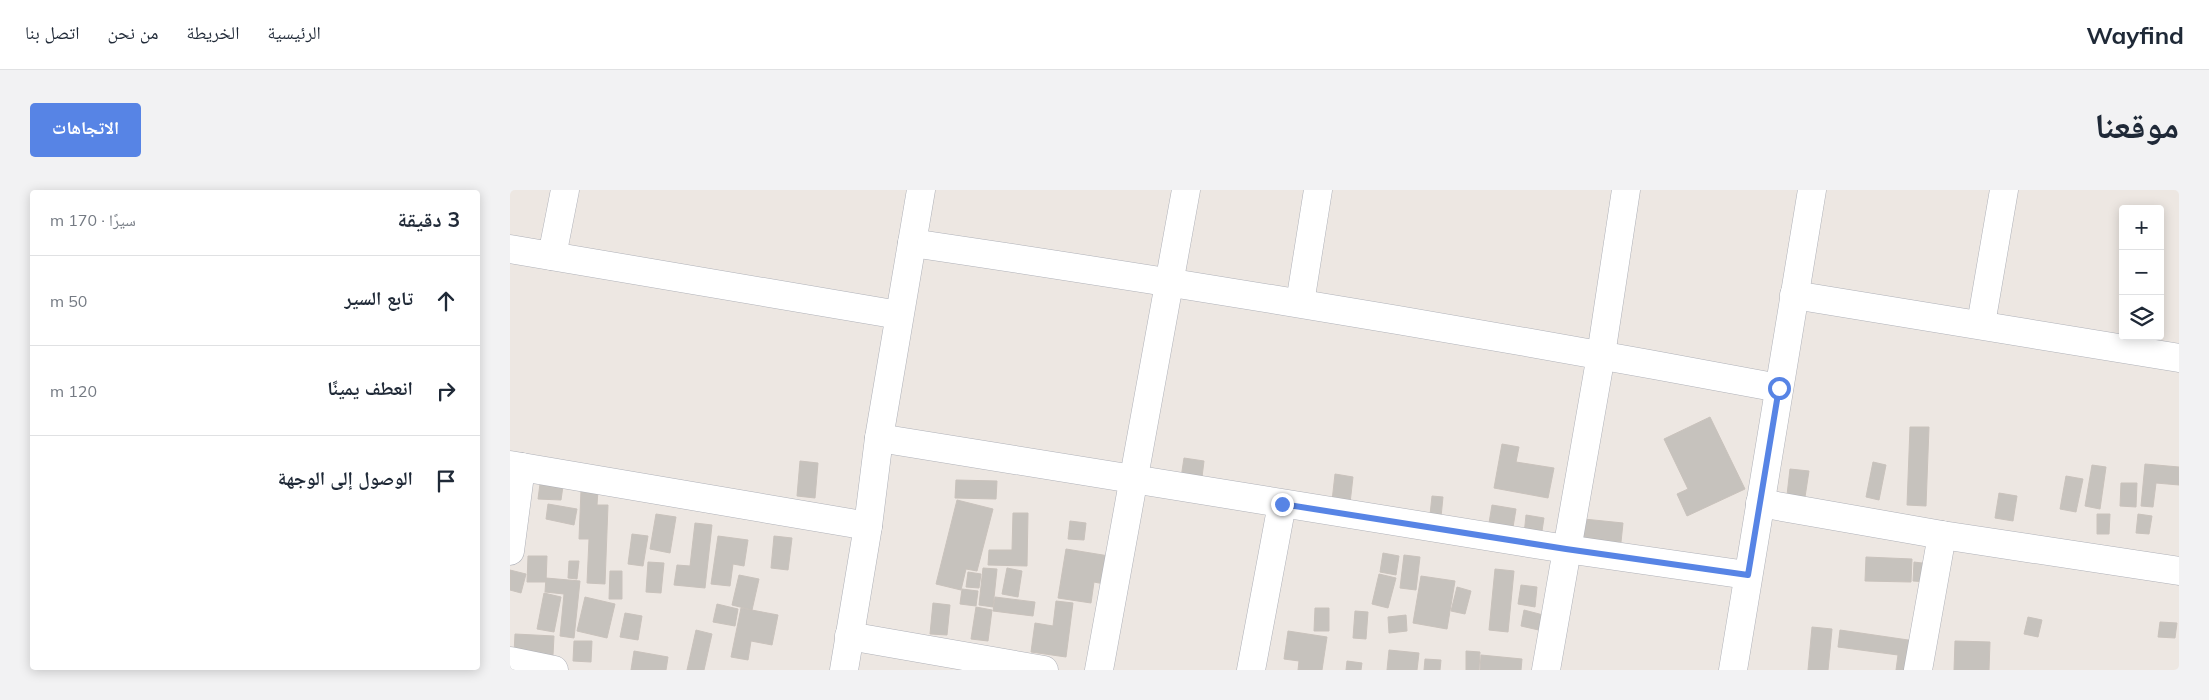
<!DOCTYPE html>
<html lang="ar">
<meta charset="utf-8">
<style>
body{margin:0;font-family:Mulish,"Noto Naskh Arabic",sans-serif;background:#f2f2f3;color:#1f2937;direction:rtl}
.controls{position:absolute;right:15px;top:15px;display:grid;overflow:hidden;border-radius:5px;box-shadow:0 2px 12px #0003}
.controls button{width:45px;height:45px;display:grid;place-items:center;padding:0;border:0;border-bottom:1px solid #e0e1e3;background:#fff;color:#1f2937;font:25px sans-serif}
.stop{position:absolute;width:15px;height:15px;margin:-11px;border:4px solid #5784e5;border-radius:50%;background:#fff}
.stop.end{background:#5784e5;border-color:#fff;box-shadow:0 1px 5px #0008}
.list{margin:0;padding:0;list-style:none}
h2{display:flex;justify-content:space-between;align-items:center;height:65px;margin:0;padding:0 20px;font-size:21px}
h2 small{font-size:16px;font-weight:400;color:#747a83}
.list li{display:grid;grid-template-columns:32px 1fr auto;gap:15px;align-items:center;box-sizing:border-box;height:90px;padding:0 20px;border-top:1px solid #e0e1e3}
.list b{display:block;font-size:19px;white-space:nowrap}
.list em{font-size:16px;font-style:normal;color:#747a83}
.icon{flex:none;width:28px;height:28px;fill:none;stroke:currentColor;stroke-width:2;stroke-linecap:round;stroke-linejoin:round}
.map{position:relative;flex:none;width:1669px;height:480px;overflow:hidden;direction:ltr;border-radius:5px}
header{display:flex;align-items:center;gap:30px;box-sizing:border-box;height:70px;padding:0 25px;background:#fff;border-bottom:1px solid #e0e1e3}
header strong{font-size:24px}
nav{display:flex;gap:28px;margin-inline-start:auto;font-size:18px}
.intro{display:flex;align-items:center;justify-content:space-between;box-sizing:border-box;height:120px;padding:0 30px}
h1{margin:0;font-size:35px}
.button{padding:12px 22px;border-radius:5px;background:#5784e5;color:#fff;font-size:18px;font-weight:700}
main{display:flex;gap:30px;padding:0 30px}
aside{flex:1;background:#fff;border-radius:5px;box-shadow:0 2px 12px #0003}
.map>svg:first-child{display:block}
</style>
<header>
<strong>Wayfind</strong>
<nav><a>الرئيسية</a><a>الخريطة</a><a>من نحن</a><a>اتصل بنا</a></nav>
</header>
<div class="intro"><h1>موقعنا</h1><a class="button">الاتجاهات</a></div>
<main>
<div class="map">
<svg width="1669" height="480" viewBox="0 0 1669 480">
<rect width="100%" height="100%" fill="#ede7e2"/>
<!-- building -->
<g fill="#c6c2bd" stroke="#c9c2bc">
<polygon points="1200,227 1235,299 1177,326 1167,304 1178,299 1154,249"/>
<polygon points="1400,237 1419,237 1416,316 1397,315"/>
<polygon points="992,254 1009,257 1006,272 1044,278 1038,308 984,298"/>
<polygon points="674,268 694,271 690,303 669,301"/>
<polygon points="290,271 308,273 305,308 287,306"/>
<polygon points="1363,272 1376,275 1369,310 1356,307"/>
<polygon points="1635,274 1669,277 1669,295 1646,293 1643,317 1631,316"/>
<polygon points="1582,275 1596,277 1590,319 1575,316"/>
<polygon points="1280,279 1299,281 1295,307 1277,305"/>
<polygon points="825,284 843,287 839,322 821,320"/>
<polygon points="1556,286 1573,289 1566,322 1550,319"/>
<polygon points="446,290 487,291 486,309 445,308"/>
<polygon points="1611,293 1627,293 1626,317 1610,316"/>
<polygon points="30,294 53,296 51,310 28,309"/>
<polygon points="71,300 88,300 87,315 98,315 95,394 77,393 79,349 69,349"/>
<polygon points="1489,303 1507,306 1503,331 1485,328"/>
<polygon points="922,306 933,307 931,327 920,325"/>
<polygon points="447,310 483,319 467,381 456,379 451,400 426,394"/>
<polygon points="38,314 67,319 64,335 36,329"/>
<polygon points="982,315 1006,319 1003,337 979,333"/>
<polygon points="503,323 518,323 517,376 478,375 479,360 502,360"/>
<polygon points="146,324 166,327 160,363 140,359"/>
<polygon points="1587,324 1600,324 1599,344 1587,344"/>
<polygon points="1628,324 1642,326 1639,344 1626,343"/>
<polygon points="1016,325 1034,328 1031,347 1014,345"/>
<polygon points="1074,329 1113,333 1111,352 1072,348"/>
<polygon points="560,331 576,333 574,350 558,349"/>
<polygon points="185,333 202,335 195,398 164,395 167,375 180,376"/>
<polygon points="122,344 138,346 133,376 118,374"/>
<polygon points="208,346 238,350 234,376 223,374 220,396 201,394"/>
<polygon points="264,346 282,348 278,380 261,378"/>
<polygon points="556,359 599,366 594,394 584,392 581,413 548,408"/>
<polygon points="873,363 889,366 886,385 870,382"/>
<polygon points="894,365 910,367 906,400 890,398"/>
<polygon points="18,366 37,366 36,392 17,392"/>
<polygon points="1356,367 1402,369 1401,392 1355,391"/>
<polygon points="59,371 69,371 67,389 58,388"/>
<polygon points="138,372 154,373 151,403 136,402"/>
<polygon points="1404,372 1420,374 1418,392 1403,391"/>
<polygon points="473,378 487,379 483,417 469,415"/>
<polygon points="497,378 512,381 508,407 492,404"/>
<polygon points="985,379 1004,381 998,442 979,440"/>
<polygon points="0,380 16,384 11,403 0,400"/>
<polygon points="100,381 112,381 112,409 99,409"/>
<polygon points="458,382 471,384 469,398 456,397"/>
<polygon points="869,384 886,388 878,418 862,414"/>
<polygon points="229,385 249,389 242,420 222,415"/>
<polygon points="911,386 945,391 937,439 903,433"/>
<polygon points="36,388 70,391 64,448 50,446 54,404 35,402"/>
<polygon points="1011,395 1027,397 1025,417 1008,414"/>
<polygon points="947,397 961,401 955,424 941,421"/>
<polygon points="452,399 468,401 466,416 450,414"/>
<polygon points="34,403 51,407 44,442 27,439"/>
<polygon points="75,407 105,414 97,448 67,441"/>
<polygon points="485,407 525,412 523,426 483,421"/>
<polygon points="546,411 563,413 556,467 521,462 525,433 543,436"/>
<polygon points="423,413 440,415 437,445 420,444"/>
<polygon points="207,414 228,419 225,436 203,432"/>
<polygon points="466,417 482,420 478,451 461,449"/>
<polygon points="231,418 268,425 262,455 241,451 238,470 221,467"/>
<polygon points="805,418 819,418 819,441 804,441"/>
<polygon points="1014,420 1037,426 1033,441 1011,436"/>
<polygon points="845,421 858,422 856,449 843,448"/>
<polygon points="115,423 132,426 128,450 110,447"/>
<polygon points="896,425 897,441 879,443 878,427"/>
<polygon points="1518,427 1532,430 1528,447 1514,444"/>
<polygon points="1650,432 1667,433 1665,448 1648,447"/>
<polygon points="1302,437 1322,439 1318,480 1298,480"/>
<polygon points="186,440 202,444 194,480 177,480"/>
<polygon points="1330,440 1405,451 1401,480 1386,480 1388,465 1328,457"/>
<polygon points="778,441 817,447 812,480 788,480 789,471 774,469"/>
<polygon points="5,444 44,446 43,465 4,463"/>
<polygon points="64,451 82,451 81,472 63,471"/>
<polygon points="1445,451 1480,452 1479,480 1444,480"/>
<polygon points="879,460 909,463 907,480 877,480"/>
<polygon points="124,461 158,467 156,480 121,480"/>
<polygon points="956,461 970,462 969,480 956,480"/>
<polygon points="971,465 1012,469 1011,480 970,480"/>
<polygon points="915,469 931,470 930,480 914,480"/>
<polygon points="837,471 852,473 851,480 836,480"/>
</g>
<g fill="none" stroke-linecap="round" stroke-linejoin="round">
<defs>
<g id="minor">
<path d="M402,53C692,96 981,144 1269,198"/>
<polyline points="0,59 389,125"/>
<polyline points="42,66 55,0"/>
<polyline points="1284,105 1669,168"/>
<polyline points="790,113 808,0"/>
<polyline points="1471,134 1494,0"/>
<polyline points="369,248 1056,359 1237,385"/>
<polyline points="0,275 358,336"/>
<polyline points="1250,313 1432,345 1669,381"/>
<polyline points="0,361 11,277"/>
<polyline points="339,446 534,480"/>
<polyline points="0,471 44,480"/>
<polyline points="589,480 676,0"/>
<polyline points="741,480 772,314"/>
<polyline points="1036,480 1091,165 1116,0"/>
<polyline points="1223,480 1302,0"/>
<polyline points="1408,480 1432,345"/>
</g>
<polyline id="tertiary" points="334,480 358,336 369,248 411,0"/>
</defs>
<!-- minor casing -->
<use href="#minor" stroke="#afb1b8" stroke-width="29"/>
<!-- tertiary casing -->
<use href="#tertiary" stroke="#afb1b8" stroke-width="29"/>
<!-- minor -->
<use href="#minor" stroke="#fff" stroke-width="28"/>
<!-- tertiary -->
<use href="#tertiary" stroke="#fff" stroke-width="28"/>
</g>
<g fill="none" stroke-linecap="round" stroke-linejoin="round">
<!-- route -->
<polyline stroke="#5784e5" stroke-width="6" points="772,314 1056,359 1238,385 1269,198"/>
</g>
</svg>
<div class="controls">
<button>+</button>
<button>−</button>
<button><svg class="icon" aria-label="layers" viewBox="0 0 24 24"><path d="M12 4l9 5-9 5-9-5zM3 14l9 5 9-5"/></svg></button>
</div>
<div class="stop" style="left:1269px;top:198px"></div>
<div class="stop end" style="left:772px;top:314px"></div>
</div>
<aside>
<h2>3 دقيقة<small>سيرًا · 170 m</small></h2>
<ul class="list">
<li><svg class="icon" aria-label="ahead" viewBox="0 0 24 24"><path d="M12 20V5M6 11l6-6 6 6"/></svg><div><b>تابع السير</b></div><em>50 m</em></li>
<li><svg class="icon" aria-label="right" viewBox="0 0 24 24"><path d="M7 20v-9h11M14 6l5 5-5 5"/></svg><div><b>انعطف يمينًا</b></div><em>120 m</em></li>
<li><svg class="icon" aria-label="arrive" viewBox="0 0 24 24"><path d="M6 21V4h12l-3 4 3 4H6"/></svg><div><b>الوصول إلى الوجهة</b></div></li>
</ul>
</aside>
</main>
